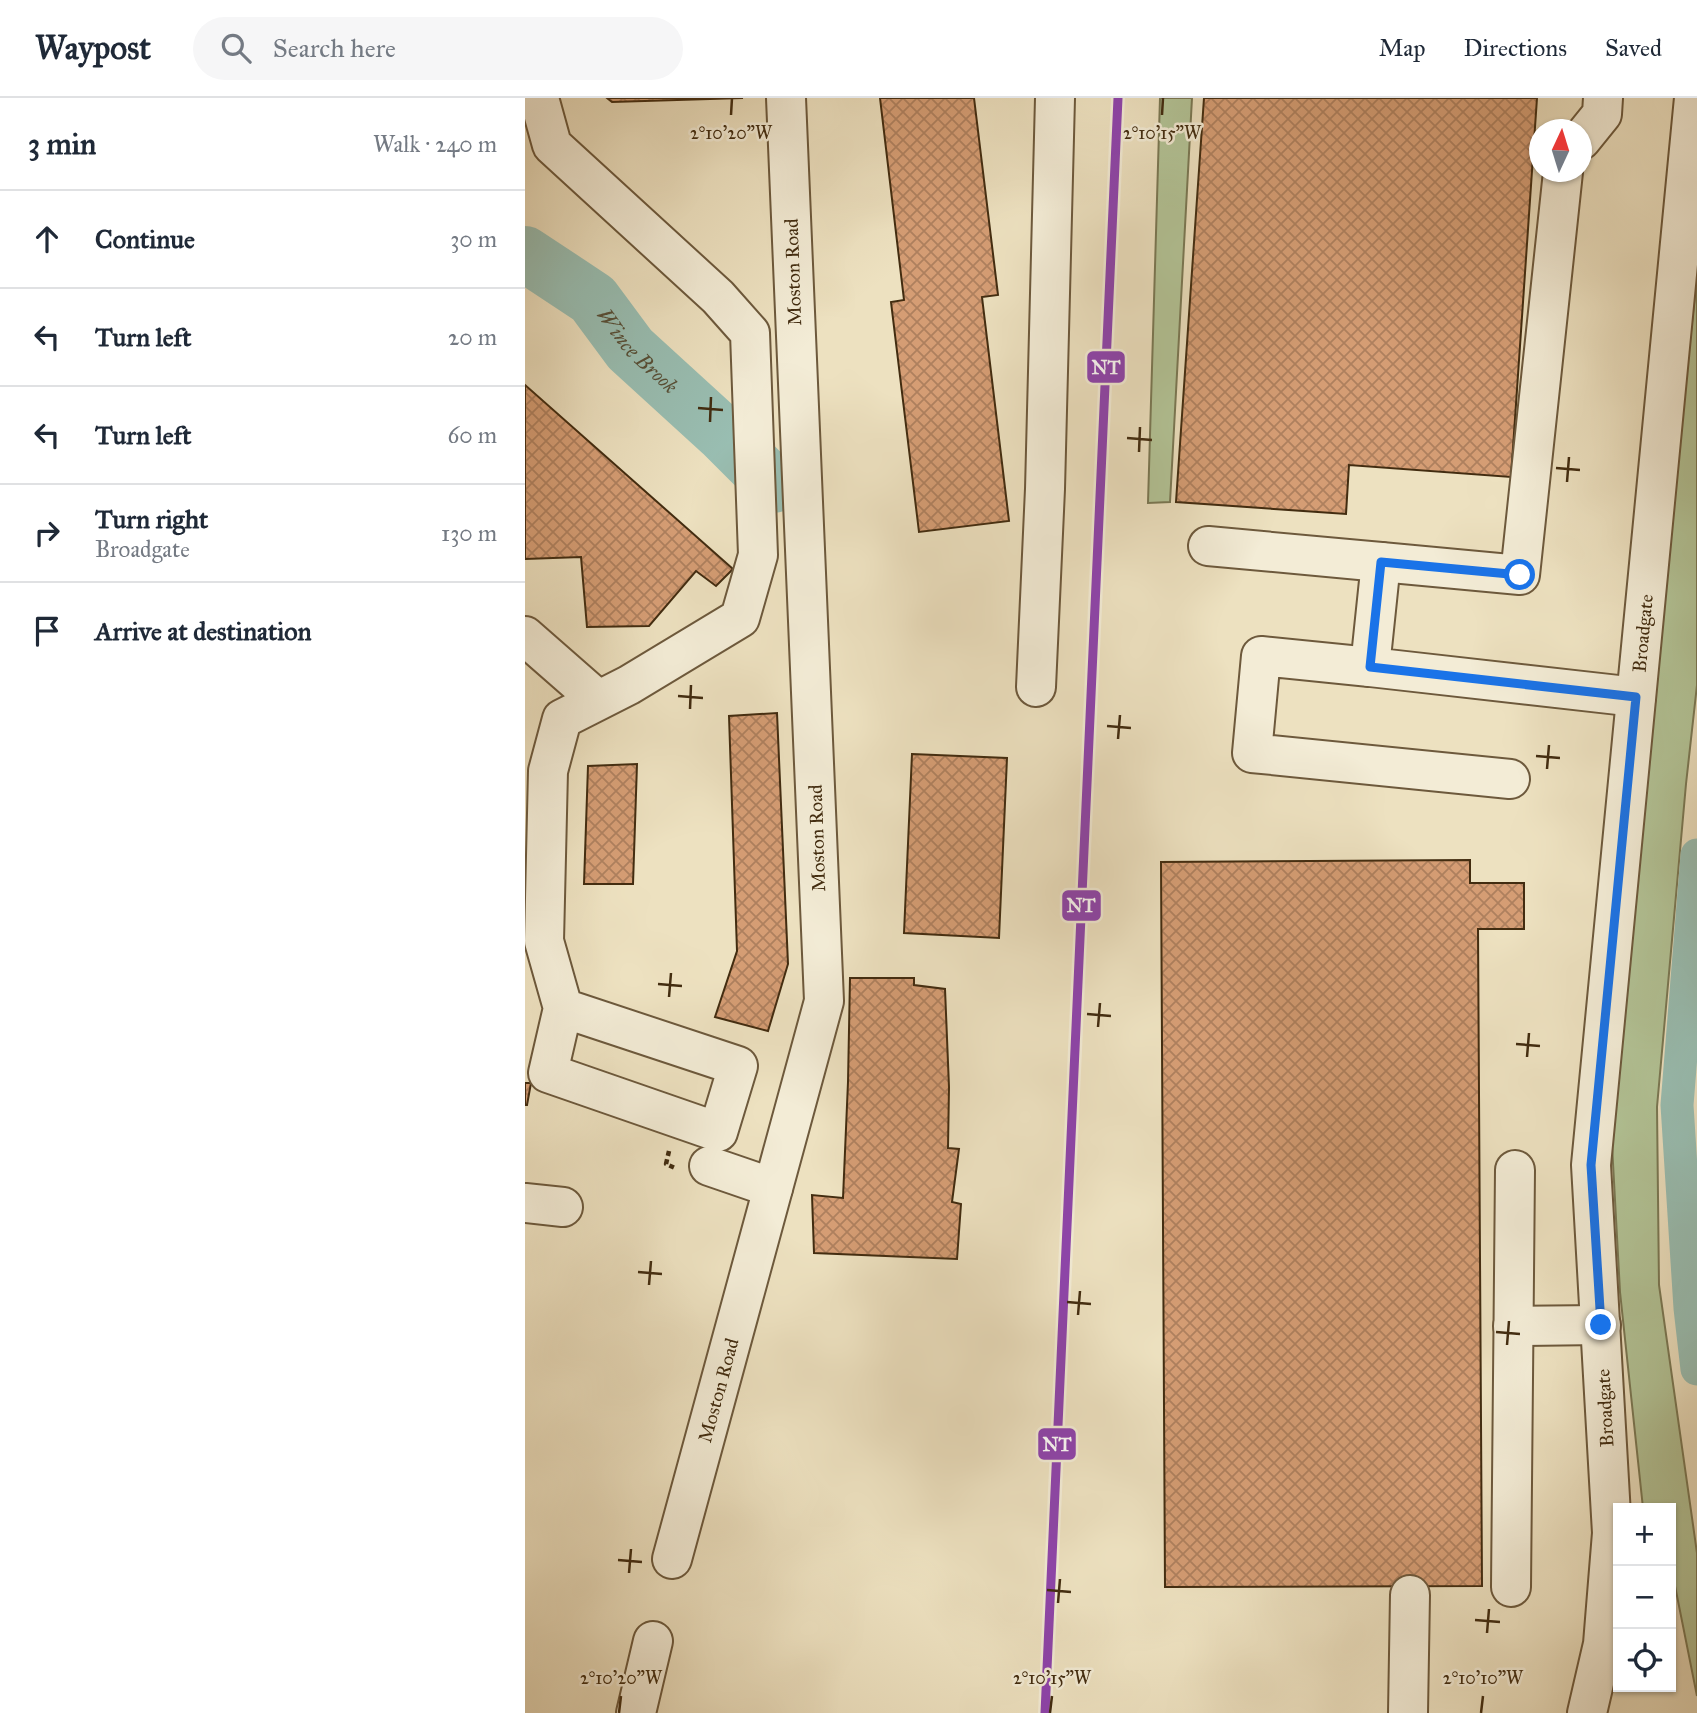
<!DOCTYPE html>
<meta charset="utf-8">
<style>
body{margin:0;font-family:"IM FELL Great Primer",serif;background:#f6f6f7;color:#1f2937}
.controls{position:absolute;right:21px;bottom:21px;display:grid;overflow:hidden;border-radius:0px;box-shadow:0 2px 5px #0004}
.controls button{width:63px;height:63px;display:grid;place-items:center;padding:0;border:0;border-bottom:2px solid #e0e1e3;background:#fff;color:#1f2937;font:35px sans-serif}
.compass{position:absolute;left:1004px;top:21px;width:63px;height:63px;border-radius:50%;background:#fff;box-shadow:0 2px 5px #0004;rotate:4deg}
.stop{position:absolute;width:21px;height:21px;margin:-16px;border:5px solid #1a73e8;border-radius:50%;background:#fff}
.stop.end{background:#1a73e8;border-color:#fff;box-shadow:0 2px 7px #0008}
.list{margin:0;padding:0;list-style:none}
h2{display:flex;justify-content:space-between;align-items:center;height:91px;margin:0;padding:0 28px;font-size:30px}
h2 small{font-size:23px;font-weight:400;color:#747a83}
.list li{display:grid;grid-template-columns:46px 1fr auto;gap:21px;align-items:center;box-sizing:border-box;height:98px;padding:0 28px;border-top:2px solid #e0e1e3}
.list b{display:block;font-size:26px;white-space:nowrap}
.list p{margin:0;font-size:23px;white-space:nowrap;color:#747a83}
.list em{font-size:23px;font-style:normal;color:#747a83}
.icon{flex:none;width:38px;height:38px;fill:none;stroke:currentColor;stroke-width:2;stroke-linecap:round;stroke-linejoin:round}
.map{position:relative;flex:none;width:1172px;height:1615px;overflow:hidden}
header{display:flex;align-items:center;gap:42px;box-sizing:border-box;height:98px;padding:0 35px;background:#fff;border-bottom:2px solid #e0e1e3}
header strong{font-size:33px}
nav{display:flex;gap:38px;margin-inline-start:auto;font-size:24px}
.search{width:490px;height:63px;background:#f6f6f7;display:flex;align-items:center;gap:18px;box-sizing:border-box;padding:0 24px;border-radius:38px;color:#747a83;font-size:26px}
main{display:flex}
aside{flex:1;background:#fff}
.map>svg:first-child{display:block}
</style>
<header>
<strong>Waypost</strong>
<div class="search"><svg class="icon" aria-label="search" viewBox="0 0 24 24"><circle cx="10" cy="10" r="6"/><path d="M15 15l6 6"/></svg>Search here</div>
<nav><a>Map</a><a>Directions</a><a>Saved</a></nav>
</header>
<main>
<aside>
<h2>3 min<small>Walk · 240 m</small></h2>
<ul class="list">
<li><svg class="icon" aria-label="ahead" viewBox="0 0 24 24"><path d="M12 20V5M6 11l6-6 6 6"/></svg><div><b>Continue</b></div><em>30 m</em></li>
<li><svg class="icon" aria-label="left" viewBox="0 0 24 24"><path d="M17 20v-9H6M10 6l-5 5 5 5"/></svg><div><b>Turn left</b></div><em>20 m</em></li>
<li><svg class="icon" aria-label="left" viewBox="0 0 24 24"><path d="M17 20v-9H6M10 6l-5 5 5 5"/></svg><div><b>Turn left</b></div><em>60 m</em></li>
<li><svg class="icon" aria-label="right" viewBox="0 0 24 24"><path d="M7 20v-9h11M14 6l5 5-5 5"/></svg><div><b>Turn right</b><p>Broadgate</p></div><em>130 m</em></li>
<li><svg class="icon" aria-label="arrive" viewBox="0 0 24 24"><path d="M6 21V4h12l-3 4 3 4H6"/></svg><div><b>Arrive at destination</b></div></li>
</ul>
</aside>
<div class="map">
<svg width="1172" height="1615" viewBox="0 0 1172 1615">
<defs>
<pattern id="building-cross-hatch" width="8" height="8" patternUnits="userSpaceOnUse" patternTransform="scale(1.75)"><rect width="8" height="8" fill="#d59d74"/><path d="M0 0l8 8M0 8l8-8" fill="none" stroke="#ae805e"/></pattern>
</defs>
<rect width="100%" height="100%" fill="#ede1c0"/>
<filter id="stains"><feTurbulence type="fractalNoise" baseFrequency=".00286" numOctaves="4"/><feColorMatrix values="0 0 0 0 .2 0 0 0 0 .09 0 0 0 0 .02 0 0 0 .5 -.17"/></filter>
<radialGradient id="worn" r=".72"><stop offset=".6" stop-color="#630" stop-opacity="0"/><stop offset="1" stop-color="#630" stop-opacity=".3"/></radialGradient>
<!-- grass -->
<g fill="#b3c497" stroke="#7a7854" stroke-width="2">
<polygon points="635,0 667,0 645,404 623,405"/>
<polygon points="1172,179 1172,587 1161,686 1132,1009 1134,1187 1172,1455 1172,1598 1146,1468 1146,1410 1118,1410 1095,1194 1085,1010 1123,623"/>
</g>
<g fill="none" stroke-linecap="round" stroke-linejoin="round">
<!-- canal -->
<polyline stroke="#99beb2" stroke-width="33" points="1172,757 1152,1007 1165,1210 1172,1271"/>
<!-- river -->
<path stroke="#99beb2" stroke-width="56" id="s1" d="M0,156L68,201L105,251L197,335L249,387"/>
</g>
<!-- building -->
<g fill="url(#building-cross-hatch)" stroke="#422c10" stroke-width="2">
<polygon points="82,0 218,0 87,4"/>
<polygon points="355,0 449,0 473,197 457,199 484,423 394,434 366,204 379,202"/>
<polygon points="679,0 1012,0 986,379 824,367 821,416 651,404"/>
<polygon points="0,287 208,471 191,488 171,473 124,528 62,529 56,459 0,461"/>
<polygon points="252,615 263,866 243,933 190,919 212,853 204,618"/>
<polygon points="387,656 482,660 474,840 379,835"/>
<polygon points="112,666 108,786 59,786 63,668"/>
<polygon points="945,762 945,785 999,785 999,831 953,831 957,1488 640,1489 636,764"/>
<polygon points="325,880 389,880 389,887 420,891 424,989 423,1050 434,1051 427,1104 436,1106 432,1161 289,1155 287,1097 318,1100 323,984"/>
<polygon points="0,985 6,985 2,1007 0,1007"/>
</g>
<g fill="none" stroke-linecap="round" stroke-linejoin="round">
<defs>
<g id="minor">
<polyline points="14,0 27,47 193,199 225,235 233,457 215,520 104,587 37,621 23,673 19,843 38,910 23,975 193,1034 213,968 38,910"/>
<polyline points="1056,42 1077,16 1078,0"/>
<polyline points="1038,74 995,477 856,464 845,569 1111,599"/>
<polyline points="683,448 856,464"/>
<polyline points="0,538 73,602"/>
<polyline points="845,569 736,558 727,655 985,681"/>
<polyline points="511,589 520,391 530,0"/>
<polyline points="184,1068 248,1090"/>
<polyline points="0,1105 38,1109"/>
<polyline points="988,1228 1076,1227"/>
<path id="s2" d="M147,1461L299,903L261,0"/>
<polyline points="986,1489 990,1072"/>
<polyline points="111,1615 128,1543"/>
<polyline points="883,1615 885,1497"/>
<path id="s3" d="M1062,1615L1078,1546L1087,1435L1066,1067L1169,0"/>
</g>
</defs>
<!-- minor casing -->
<use href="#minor" stroke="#6d593c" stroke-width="42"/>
<!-- path -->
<polyline stroke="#422c10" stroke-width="4.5" stroke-dasharray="5 3.5" stroke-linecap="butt" points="144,1053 141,1066 150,1070"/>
<!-- minor -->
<use href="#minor" stroke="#f3ecd6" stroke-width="38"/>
<defs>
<polyline id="rail-1" points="520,1615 593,0"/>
</defs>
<!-- rail-1 casing -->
<use href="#rail-1" stroke="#f3ecd6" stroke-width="14"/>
<!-- rail-1 -->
<use href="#rail-1" stroke="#8e44ad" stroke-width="9"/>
</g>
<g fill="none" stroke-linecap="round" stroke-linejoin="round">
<!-- route -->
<polyline stroke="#1a73e8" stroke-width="9" points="995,477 856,464 845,569 1111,599 1066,1067 1076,1227"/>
</g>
<!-- ticks -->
<path fill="none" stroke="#422c10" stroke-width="2.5" d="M206,17L207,0M637,17L638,0M173,310L198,312M185,324L186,299M602,340L627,342M614,354L615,329M1031,370L1055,372M1042,384L1044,359M153,598L178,600M165,611L166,587M582,628L606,630M593,641L595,617M1011,658L1035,660M1022,671L1024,647M133,886L157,888M144,899L146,875M562,916L586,918M573,929L575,905M991,946L1015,948M1002,959L1004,935M113,1174L137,1176M124,1187L126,1163M542,1204L566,1206M553,1217L555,1193M971,1234L995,1236M982,1247L984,1223M93,1462L117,1464M104,1475L106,1451M522,1492L546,1494M533,1505L535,1481M950,1522L975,1524M962,1535L964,1511M94,1615L96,1598M525,1615L527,1598M956,1615L958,1598"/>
<g text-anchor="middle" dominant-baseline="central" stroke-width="5" stroke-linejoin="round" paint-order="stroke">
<!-- street labels -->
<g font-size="19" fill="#422c10" stroke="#f3ecd6">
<text transform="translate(268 174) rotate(-92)">Moston Road</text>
<text stroke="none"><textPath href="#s3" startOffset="1085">Broadgate</textPath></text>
<text transform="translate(292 740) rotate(-92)">Moston Road</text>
<text stroke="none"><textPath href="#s2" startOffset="175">Moston Road</textPath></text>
<text transform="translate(1080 1310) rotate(-93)">Broadgate</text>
</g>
<!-- water labels -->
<g font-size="21" font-style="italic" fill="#585038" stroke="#f3ecd6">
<text stroke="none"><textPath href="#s1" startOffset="150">Wince Brook</textPath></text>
</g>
</g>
<g font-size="18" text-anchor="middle" fill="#422c10" stroke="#f3ecd6" stroke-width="5" stroke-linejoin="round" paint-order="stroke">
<text x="206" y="41">2°10'20"W</text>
<text x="637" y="41">2°10'15"W</text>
<text x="96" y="1586">2°10'20"W</text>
<text x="527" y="1586">2°10'15"W</text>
<text x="958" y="1586">2°10'10"W</text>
</g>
<g stroke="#f3ecd6" stroke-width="2.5">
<rect x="561" y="252" width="40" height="34" rx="7" fill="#8e44ad"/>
<rect x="536" y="791" width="41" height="33" rx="7" fill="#8e44ad"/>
<rect x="512" y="1329" width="40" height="34" rx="7" fill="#8e44ad"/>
</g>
<g font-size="19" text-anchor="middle" font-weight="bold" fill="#fff">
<text x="581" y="276">NT</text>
<text x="556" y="814">NT</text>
<text x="532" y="1353">NT</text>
</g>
<rect width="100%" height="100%" filter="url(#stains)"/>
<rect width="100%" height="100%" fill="url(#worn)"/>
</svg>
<div class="controls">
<button>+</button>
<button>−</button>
<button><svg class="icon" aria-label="locate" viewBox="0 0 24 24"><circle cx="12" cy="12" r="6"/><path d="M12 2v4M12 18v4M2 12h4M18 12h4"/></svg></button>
</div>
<svg class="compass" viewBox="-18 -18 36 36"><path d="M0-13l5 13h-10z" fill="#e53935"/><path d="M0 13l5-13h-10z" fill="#747a83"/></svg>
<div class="stop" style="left:995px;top:477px"></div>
<div class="stop end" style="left:1076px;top:1227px"></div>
</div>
</main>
